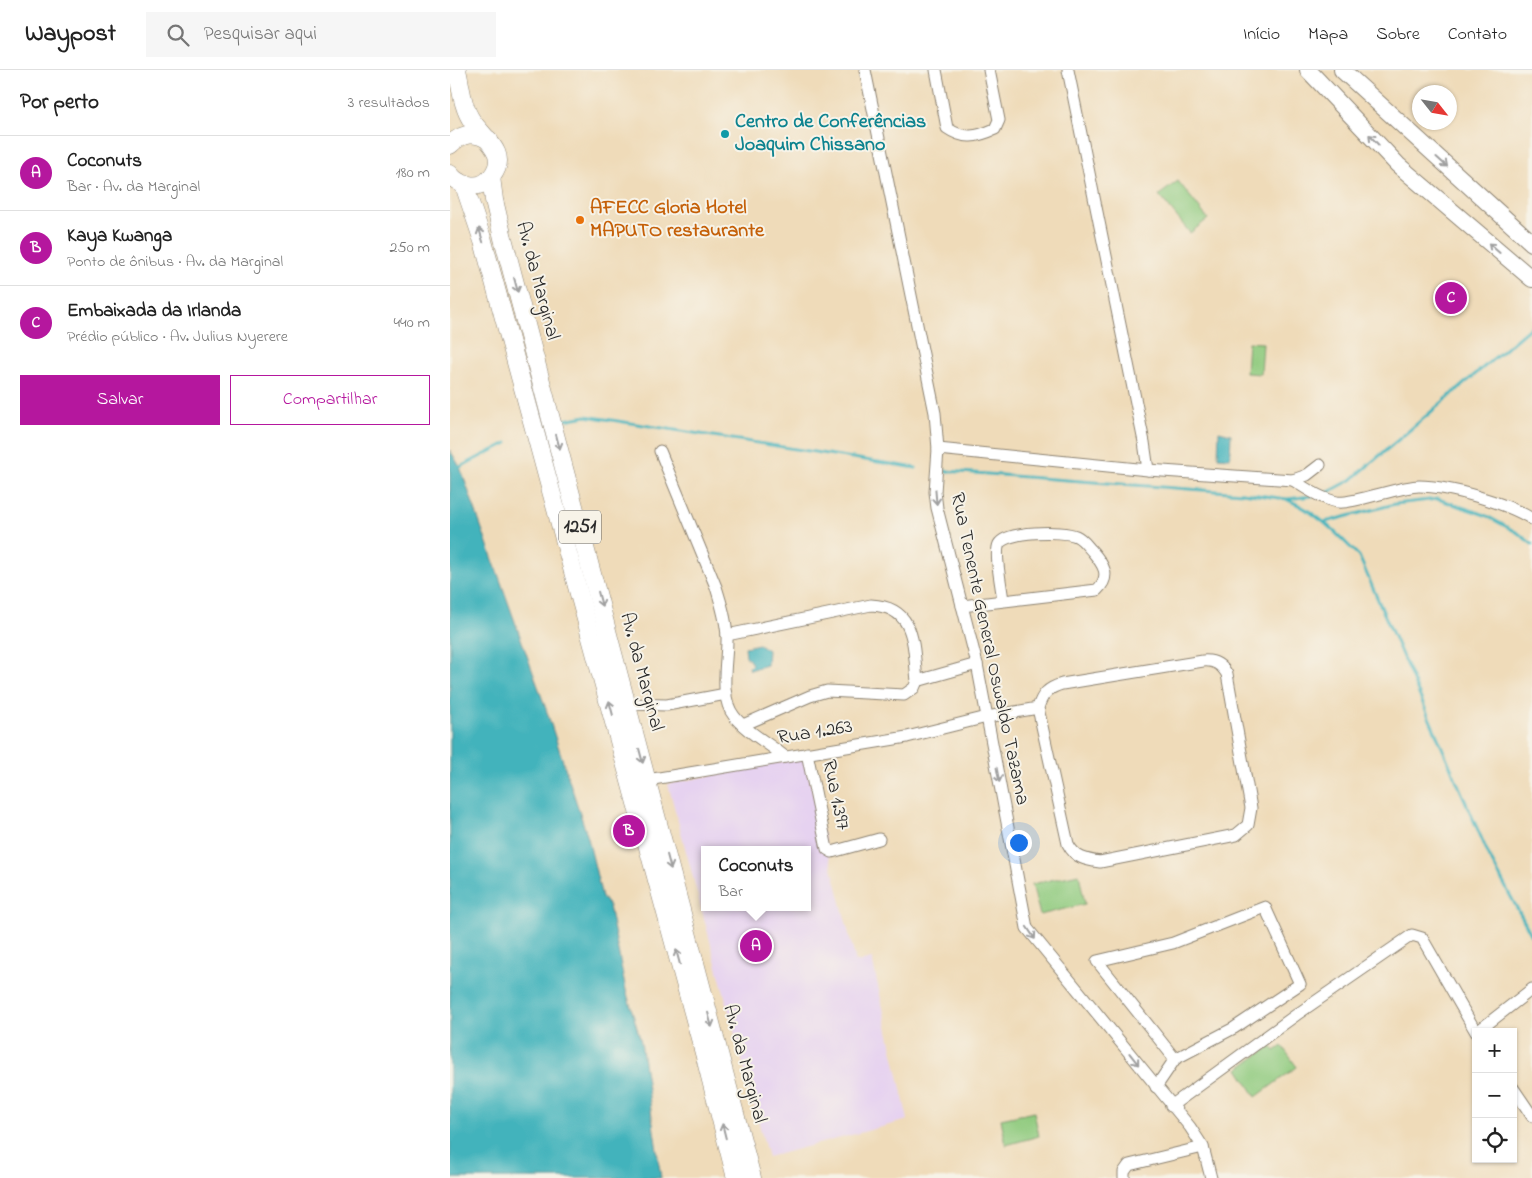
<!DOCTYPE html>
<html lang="pt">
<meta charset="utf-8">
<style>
body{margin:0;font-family:"Indie Flower",sans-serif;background:#f6f6f6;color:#222}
.controls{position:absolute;right:15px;bottom:15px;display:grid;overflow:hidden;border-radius:0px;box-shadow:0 1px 4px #0004}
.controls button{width:45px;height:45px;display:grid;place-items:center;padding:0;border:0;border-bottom:1px solid #e0e0e0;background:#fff;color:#222;font:25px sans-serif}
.compass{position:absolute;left:962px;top:15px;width:45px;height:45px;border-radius:50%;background:#fff;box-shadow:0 1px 4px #0004;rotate:121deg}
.you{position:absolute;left:568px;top:772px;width:18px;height:18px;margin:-12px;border:4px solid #fff;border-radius:50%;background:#1a73e8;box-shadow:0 0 0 8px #1a73e833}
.badge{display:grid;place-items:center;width:32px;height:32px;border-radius:50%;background:#b5179e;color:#fff;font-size:16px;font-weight:700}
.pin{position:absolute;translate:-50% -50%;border:2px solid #fff;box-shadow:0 1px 5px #0006}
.popup{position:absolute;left:251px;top:776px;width:110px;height:65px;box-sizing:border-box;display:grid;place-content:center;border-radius:0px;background:#fff;filter:drop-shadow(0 1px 4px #0005);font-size:16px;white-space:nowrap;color:#767676}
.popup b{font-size:19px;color:#222}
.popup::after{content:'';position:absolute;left:50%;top:100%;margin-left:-10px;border:10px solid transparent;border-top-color:#fff}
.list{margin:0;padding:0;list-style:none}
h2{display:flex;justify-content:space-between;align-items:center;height:65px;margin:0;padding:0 20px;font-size:21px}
h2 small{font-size:16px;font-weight:400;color:#767676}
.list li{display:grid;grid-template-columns:32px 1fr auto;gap:15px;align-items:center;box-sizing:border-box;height:75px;padding:0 20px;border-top:1px solid #e0e0e0}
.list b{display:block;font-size:19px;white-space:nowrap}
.list p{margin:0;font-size:16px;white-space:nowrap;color:#767676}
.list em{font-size:16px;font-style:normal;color:#767676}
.actions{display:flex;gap:10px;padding:15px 20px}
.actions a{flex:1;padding:11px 0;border:1px solid #b5179e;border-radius:0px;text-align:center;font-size:18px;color:#b5179e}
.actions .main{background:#b5179e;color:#fff}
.icon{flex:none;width:28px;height:28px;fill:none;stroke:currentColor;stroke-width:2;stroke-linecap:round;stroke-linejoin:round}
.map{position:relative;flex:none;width:1082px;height:1108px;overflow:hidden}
header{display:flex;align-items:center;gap:30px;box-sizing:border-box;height:70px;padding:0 25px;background:#fff;border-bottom:1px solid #e0e0e0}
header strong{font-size:24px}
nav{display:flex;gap:28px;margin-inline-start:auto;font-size:18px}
.search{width:350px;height:45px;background:#f6f6f6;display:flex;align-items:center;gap:12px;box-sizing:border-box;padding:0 18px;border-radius:0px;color:#767676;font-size:19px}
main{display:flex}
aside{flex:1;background:#fff}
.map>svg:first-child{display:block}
</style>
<header>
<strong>Waypost</strong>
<div class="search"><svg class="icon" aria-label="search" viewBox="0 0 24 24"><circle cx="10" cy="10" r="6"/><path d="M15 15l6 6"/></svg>Pesquisar aqui</div>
<nav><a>Início</a><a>Mapa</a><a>Sobre</a><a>Contato</a></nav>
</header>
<main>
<aside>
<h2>Por perto<small>3 resultados</small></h2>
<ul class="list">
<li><span class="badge">A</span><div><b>Coconuts</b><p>Bar · Av. da Marginal</p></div><em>180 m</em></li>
<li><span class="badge">B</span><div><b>Kaya Kwanga</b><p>Ponto de ônibus · Av. da Marginal</p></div><em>250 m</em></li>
<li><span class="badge">C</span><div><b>Embaixada da Irlanda</b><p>Prédio público · Av. Julius Nyerere</p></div><em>440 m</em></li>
</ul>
<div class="actions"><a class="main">Salvar</a><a>Compartilhar</a></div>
</aside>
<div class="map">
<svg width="1082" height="1108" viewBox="0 0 1082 1108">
<rect width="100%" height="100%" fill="#f7f3e8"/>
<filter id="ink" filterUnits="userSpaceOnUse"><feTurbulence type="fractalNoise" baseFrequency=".02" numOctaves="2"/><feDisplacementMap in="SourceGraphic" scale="10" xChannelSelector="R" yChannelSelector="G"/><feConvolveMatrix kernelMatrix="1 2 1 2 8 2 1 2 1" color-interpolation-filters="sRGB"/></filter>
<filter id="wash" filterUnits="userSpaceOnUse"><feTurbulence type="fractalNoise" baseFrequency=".0096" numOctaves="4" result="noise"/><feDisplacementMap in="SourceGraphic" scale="20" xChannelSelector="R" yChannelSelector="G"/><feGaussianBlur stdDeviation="1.12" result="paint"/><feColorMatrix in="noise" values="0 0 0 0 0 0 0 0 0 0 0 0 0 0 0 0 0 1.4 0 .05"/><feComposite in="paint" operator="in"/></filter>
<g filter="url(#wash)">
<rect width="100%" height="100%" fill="#efdbb9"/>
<!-- built -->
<path fill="#e6d2f0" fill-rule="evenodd" d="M354,687L406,892L422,889L458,1050L318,1087L218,714ZM255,780H357V837H255Z"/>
<!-- green -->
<g fill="#8fca7e" stroke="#5d7a54">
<polygon points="728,111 758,149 740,163 709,125"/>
<polygon points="798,272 813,273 811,304 796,303"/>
<polygon points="629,804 635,834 590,845 582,814"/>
<polygon points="821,976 825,981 832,976 847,997 806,1027 788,999"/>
<polygon points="584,1042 589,1066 556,1075 551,1049"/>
</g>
<!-- water -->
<g fill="#43b3bc" stroke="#376f74">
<polygon points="769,361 781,364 780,388 768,387"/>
<polygon points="0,380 10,397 96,639 138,768 152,827 159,836 176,920 191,972 211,1108 0,1108"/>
<polygon points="309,574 318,580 317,595 300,600 299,597 302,594 296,586 295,577"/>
</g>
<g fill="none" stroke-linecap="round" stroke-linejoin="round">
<!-- stream -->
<g stroke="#43b3bc" stroke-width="3">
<polyline points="109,351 136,346 466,398"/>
<polyline points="10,397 57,373"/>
<polyline points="496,401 793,423 837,429 862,426"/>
<polyline points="873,425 901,410 1082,256"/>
<path d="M838,430C867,442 887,464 909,486L1040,788L1082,866"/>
<polyline points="875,452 945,434 988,429 1035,445 1068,463 1082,474"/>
</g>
</g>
</g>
<g filter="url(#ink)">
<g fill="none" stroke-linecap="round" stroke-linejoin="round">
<defs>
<g id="minor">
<polyline points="415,0 485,343 488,379 485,422 487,438 527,594 577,858 740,1057 753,1077 761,1108"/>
<path d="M486,0L497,58C514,70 527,67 545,59L549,50L539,0"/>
<polyline points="488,379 698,400 694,372 618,0"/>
<path d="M210,381L266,517C271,533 276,549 277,566C278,589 268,626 284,646C295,661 320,674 335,687"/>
<polyline points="698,400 843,410 857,405 870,395"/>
<path d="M843,410C856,419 872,429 887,432C899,435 951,416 969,416C999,416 1057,433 1082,449"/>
<path d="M512,536L647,520C662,506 653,494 642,481C637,476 633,469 626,466C612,460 556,461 549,474C544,484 552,519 553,531"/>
<path d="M277,565L421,535C466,537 463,574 467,611L527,594"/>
<polyline points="177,634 217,635 276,624"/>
<polyline points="293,655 360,626 377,621 454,625 464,618 467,611"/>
<polyline points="357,683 377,779 382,782 429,769"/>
<path d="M197,710L457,667L537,647L588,638L618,774C625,788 636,790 650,792L786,765L798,755L801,738L777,604C771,594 764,590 753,591L612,614C598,618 592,624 588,638"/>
<polyline points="1027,962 1082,919"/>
<polyline points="706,1017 725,989 647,891 723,873 815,837 850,914 784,958 725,989"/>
<polyline points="1063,1018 1082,1046"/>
<polyline points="721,1036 846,945 962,865 972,868 1026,962"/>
<polyline points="674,1108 674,1102 679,1095 753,1077"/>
</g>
<g id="secondary">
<polyline points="858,0 948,95 1082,209"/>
<polyline points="892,0 1082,173"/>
</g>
<g id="primary">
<path d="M0,75C12,63 24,61 39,70"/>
<path d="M0,104C4,110 11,114 19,115C28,117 37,113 42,106C60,83 33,68 22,51C12,37 11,16 7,0"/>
<polyline points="41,107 44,130 53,168 302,1108"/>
<polyline points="14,115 33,171 254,983 286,1108"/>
</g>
</defs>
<!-- minor casing -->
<use href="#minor" stroke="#8d8372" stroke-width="13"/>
<!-- secondary casing -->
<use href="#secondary" stroke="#8d8372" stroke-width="18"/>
<!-- primary casing -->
<use href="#primary" stroke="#8d8372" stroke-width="19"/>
<!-- minor -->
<use href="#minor" stroke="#fff" stroke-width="11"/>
<!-- secondary -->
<use href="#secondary" stroke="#fff" stroke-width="16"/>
<!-- primary -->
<use href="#primary" stroke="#fff" stroke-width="18"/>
</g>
<!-- one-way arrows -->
<defs><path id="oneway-shaft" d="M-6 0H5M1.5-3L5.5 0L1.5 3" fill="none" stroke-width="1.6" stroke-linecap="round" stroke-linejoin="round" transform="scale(1.25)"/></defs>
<g stroke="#a0a0a0">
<use href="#oneway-shaft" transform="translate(924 70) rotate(-133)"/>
<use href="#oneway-shaft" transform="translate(992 92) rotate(42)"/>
<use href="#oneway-shaft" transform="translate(31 165) rotate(-107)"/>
<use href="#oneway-shaft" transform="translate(1044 178) rotate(-139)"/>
<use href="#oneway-shaft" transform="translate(66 215) rotate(75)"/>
<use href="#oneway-shaft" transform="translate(108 372) rotate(75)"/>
<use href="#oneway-shaft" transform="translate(486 427) rotate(85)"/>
<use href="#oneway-shaft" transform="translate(150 529) rotate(75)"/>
<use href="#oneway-shaft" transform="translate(161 638) rotate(-105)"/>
<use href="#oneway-shaft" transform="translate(191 686) rotate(75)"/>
<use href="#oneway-shaft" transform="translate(548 705) rotate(79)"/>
<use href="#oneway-shaft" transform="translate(219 792) rotate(75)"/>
<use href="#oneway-shaft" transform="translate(581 863) rotate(56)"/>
<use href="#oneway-shaft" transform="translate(228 887) rotate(-105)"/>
<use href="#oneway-shaft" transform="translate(260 950) rotate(75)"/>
<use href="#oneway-shaft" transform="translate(684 989) rotate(52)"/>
<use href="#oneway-shaft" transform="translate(274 1061) rotate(-104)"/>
</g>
</g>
<!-- markers -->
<circle fill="#0f9aa8" stroke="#f7f3e8" stroke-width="2" cx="275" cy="64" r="5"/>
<circle fill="#e8710a" stroke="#f7f3e8" stroke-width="2" cx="130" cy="150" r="5"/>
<g text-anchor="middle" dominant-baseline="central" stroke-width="4" stroke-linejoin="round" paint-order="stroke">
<!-- shield labels -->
<rect fill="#f7f3e8" stroke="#686764" stroke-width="1" x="109" y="440.5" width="42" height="33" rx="4"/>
<g font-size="19" font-weight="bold" fill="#2b2b2b">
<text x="130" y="457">1251</text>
</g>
<!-- culture labels -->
<g font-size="20" font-weight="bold" fill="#0d838f" stroke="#f7f3e8" text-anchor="start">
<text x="285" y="52">Centro de Conferências<tspan x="285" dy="23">Joaquim Chissano</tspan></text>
</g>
<!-- food labels -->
<g font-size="20" font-weight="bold" fill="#c56008" stroke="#f7f3e8" text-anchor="start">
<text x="140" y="138">AFECC Gloria Hotel<tspan x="140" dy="23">MAPUTO restaurante</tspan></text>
</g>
<!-- street labels -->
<g font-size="20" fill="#2b2b2b" stroke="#f7f3e8">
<text transform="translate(87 211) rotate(75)">Av. da Marginal</text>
<text transform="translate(539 579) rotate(78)">Rua Tenente General Oswaldo Tazama</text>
<text transform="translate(191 602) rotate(75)">Av. da Marginal</text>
<text transform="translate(365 663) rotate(-9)">Rua 1.263</text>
<text transform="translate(385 725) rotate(78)">Rua 1.397</text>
<text transform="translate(294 994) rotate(75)">Av. da Marginal</text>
</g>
</g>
</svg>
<div class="controls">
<button>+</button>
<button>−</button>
<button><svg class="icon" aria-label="locate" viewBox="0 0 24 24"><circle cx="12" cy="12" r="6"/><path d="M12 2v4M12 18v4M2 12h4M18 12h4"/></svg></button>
</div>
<svg class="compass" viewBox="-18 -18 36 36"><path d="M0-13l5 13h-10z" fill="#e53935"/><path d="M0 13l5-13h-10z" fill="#767676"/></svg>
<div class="you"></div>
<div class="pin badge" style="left:306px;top:876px">A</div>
<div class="popup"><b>Coconuts</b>Bar</div>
<div class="pin badge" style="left:179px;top:761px">B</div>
<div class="pin badge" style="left:1001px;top:228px">C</div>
</div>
</main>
